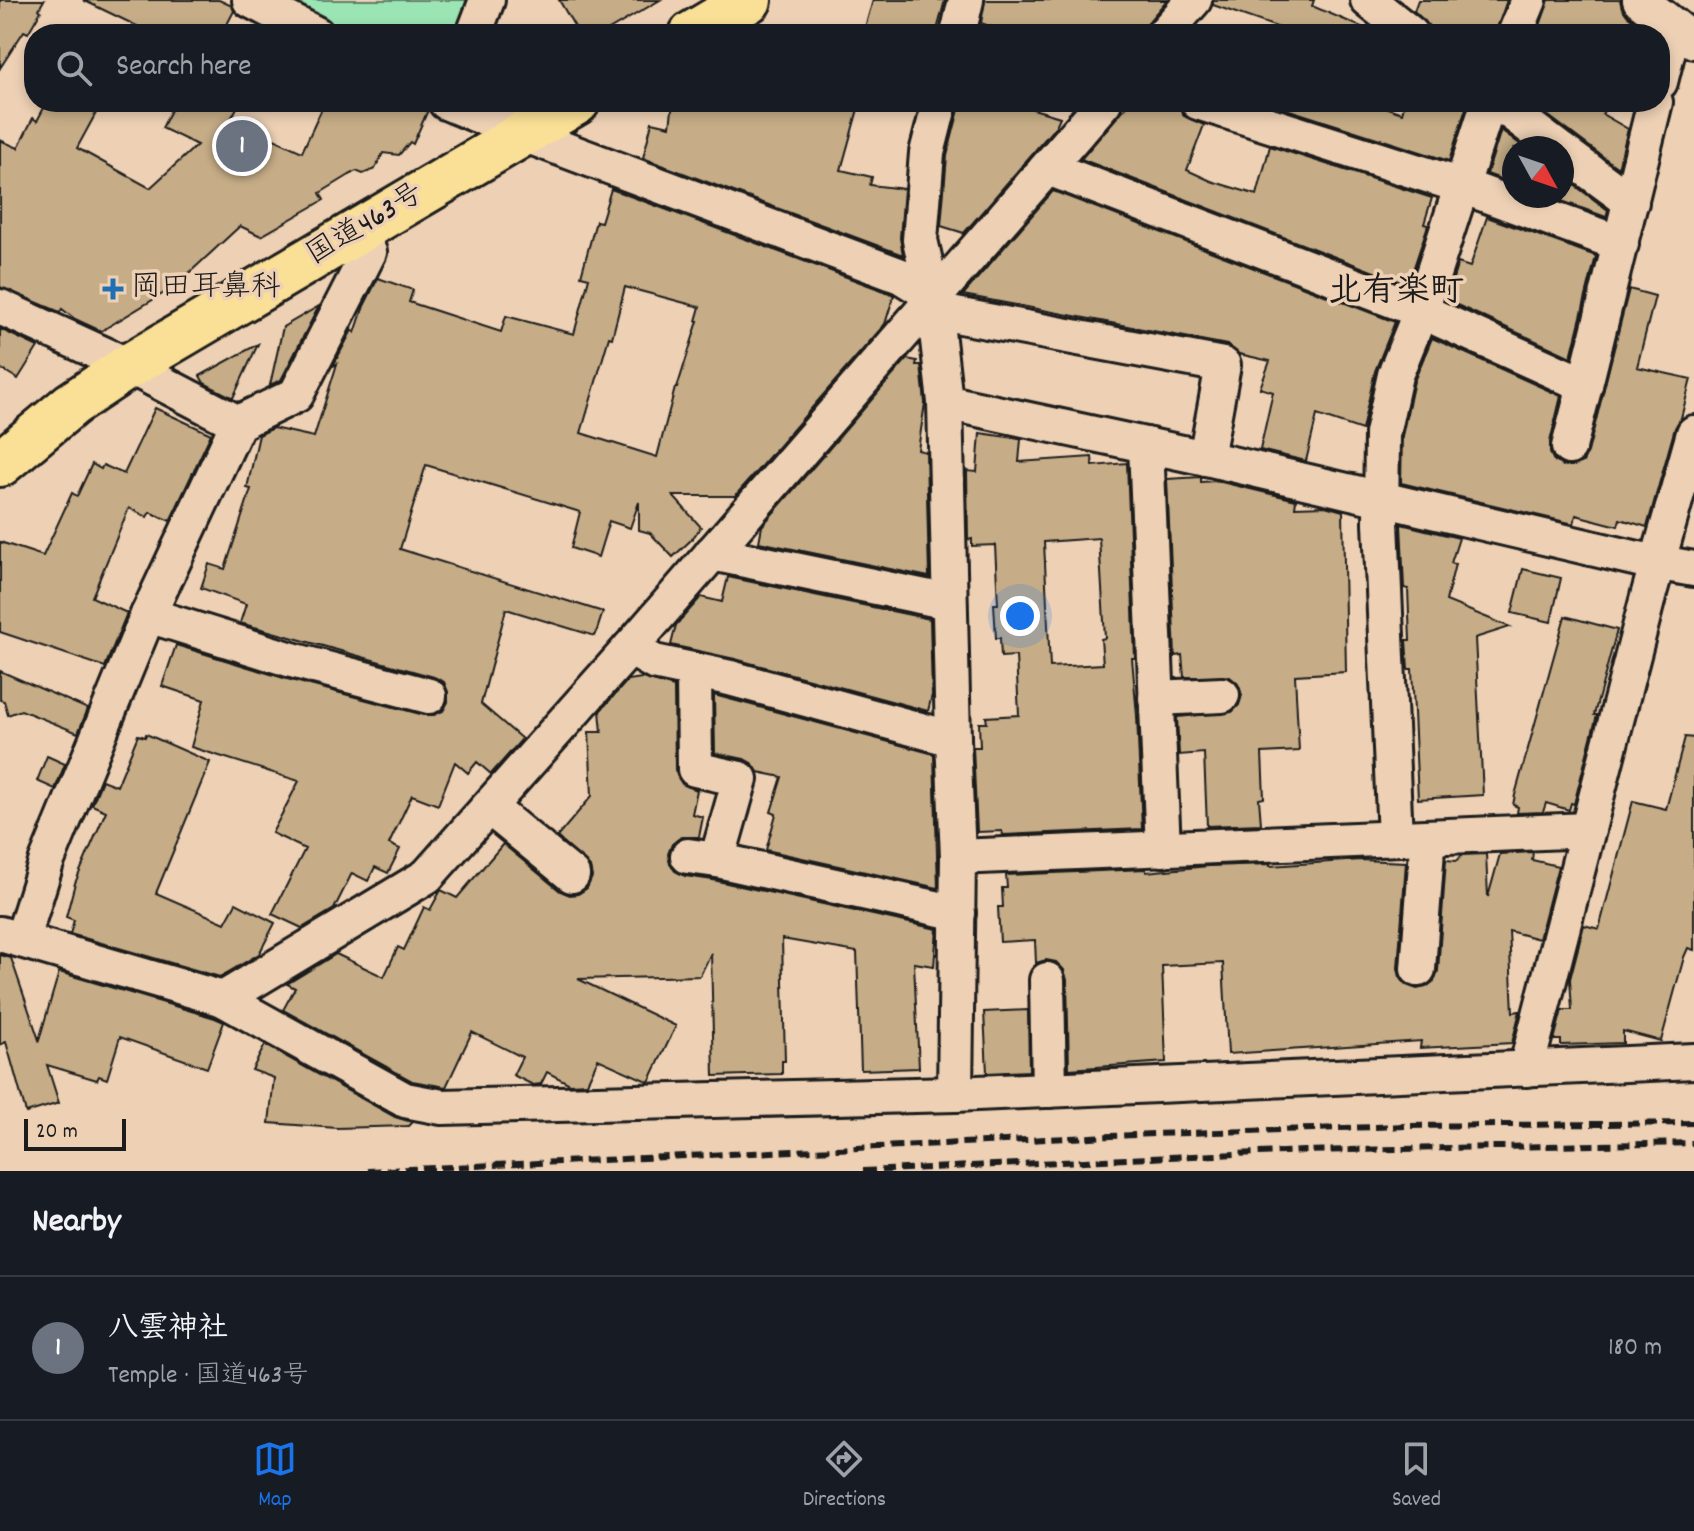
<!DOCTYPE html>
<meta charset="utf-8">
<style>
body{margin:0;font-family:Dekko,"Klee One",sans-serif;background:#242831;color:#f1f3f6}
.compass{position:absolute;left:1502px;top:136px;width:72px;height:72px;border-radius:50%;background:#171b24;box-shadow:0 4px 12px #0003;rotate:130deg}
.scale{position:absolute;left:24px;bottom:20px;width:102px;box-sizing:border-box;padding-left:8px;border:4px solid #1c1c1c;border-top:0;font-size:22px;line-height:28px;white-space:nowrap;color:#1c1c1c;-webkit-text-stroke:6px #eed1b5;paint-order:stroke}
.you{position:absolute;left:1020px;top:616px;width:28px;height:28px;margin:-20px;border:6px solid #fff;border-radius:50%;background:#1a73e8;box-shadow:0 0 0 12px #1a73e833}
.badge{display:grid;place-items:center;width:52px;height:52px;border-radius:50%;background:#1a73e8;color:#fff;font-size:26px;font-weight:700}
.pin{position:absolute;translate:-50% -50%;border:4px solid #fff;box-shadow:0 2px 8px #0006}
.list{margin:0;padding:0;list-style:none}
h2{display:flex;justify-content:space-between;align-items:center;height:104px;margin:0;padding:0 32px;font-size:34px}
h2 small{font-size:26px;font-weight:400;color:#9ea1a6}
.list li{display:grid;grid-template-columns:52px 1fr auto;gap:24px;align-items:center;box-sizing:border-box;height:144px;padding:0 32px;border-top:2px solid #363941}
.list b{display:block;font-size:30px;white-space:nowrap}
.list p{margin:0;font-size:26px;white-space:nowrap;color:#9ea1a6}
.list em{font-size:26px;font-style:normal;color:#9ea1a6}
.icon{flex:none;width:44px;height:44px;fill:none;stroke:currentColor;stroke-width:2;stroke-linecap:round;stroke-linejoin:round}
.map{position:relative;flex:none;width:1694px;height:1171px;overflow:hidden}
.search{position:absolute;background:#171b24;box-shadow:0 4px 12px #0003;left:24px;right:24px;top:24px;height:88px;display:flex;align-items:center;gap:20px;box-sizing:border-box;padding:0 28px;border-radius:32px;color:#9ea1a6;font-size:30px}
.sheet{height:248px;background:#171b24}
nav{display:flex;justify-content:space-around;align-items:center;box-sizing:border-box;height:112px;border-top:2px solid #363941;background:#171b24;font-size:22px;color:#9ea1a6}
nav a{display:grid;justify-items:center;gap:4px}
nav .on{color:#1a73e8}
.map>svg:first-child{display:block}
</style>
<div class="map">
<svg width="1694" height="1171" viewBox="0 0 1694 1171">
<rect width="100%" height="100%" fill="#eed1b5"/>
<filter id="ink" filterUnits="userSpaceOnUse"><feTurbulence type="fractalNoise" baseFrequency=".0125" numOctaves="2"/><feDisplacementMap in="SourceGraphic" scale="16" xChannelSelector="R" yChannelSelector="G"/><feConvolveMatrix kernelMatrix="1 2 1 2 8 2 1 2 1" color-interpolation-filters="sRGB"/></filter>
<g filter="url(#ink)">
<!-- green -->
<polygon fill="#9be4b3" stroke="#5c8068" stroke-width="2" points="283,0 475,0 462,34 349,34"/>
<!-- building -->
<g fill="#c6ad87" stroke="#1c1c1c" stroke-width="2" fill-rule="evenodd">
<polygon points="0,0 44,0 39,9 41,11 28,33 24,31 0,68"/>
<polygon points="83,0 219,0 232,6 234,11 222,34 135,34 139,27"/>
<polygon points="559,0 660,0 602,34 579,34"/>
<polygon points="873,0 945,0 936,34 863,34"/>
<polygon points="985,0 1167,0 1149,21 1142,34 991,34 992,27 981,23"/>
<polygon points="1213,0 1314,0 1312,6 1378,34 1297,34 1213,5"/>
<polygon points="1418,0 1507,0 1495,34 1431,34 1429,26 1414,11"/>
<polygon points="1549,0 1620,0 1622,8 1627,15 1651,34 1537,34"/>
<polygon points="47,102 102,102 77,148 150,188 197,145 162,128 175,102 240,102 231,119 302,152 325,102 426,102 428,110 413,144 410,142 399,155 383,153 375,169 363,174 356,171 320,193 324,200 261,236 240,226 174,287 101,331 75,319 62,309 60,312 0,287 0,140 18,148 33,118 37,121"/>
<polygon points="673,102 860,102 841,170 872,177 870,185 904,189 900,238 903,255 643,158 652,122 670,126"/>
<polygon points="961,102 1010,102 1060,117 1056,126 964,233 941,226 947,156"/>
<polygon points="1130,102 1179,102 1184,116 1204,125 1187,170 1211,181 1257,195 1270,146 1432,198 1424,224 1428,225 1408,285 1081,159"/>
<polygon points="1281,102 1370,102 1402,113 1405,102 1457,102 1467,105 1449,161 1280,107"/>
<polygon points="1530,102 1610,102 1602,114 1628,129 1618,168"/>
<polygon points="1501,130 1525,148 1514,148 1514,184 1487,174"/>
<polygon points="1562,176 1608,210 1606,217 1548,196 1562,196"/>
<path d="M611,189L892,294L894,295L885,324L735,496H673L701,527L691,540L673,557L650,533L639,530V502L630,528L609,521L598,557L571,548L580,512L426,465L400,549L603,612L595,636L506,609L481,704L522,739L491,774L477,762L468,773L455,762L438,805L412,795L389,844L400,849L388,873L375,867L368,881L352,873L334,909L302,928L272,914L305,849L272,833L299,781L191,747L204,700L162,686L176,645L287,679L424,715H434L443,711L448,702V692L444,682L434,677L240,623L246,604L201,588L209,564L225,569L251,489L247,488L259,435L273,428L314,437L337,364L333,366L352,330L355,333L364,306L378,278L413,290L409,302L501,332L506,316L574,334L589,278L581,276L596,221L601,222ZM625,287L700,307L696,321H698L677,388H675L657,457L581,433L609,337L612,338Z"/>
<polygon points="1053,191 1395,322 1375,371 1362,430 1317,415 1306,461 1260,450 1273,392 1260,388 1270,361 1239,354 1227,345 963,295"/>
<polygon points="1487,217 1596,256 1571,357 1446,300 1458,263 1470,267"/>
<polygon points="1629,289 1655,296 1637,367 1691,379 1681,418 1675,428 1647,527 1620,519 1618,526 1576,515 1574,524 1401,483 1402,436 1414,381 1432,338 1561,396 1550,442 1550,453 1554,461 1563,466 1574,466 1583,462 1588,452"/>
<polygon points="319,306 281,380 270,385 283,327"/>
<polygon points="0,329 38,347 18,379 0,368"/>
<polygon points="258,344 233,398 204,383 200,376"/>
<polygon points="907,359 917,361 916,365 921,365 925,403 918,450 926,452 929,577 759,542 762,526"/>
<polygon points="155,408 211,434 170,521 150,512 147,517 129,508 92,597 127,613 105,667 0,632 0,542 43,556 72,493 77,496 92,464 101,469 103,465 124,474"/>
<path d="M980,433L1021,439L1019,462L1092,457L1093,466L1127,463L1135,658H1132L1137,716L1142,829L1003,835L1002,831L977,832L973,747H980L979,723H987L986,717L1019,715L1016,656L1001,657L1000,638H996L994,604H998L995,545L972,546V539L968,540L967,471L977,472ZM1099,538L1105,638L1101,639L1103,664L1050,667L1044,542Z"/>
<polygon points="1201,477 1201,482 1217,481 1296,500 1295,507 1325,506 1343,511 1346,672 1295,675 1299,751 1262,753 1264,798 1259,799 1261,824 1207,826 1204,753 1179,755 1177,717 1232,712 1239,705 1242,695 1238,684 1230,677 1184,677 1182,655 1175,656 1167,479"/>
<polygon points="1401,524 1459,538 1451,563 1455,564 1446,601 1510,627 1475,638 1483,795 1418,799 1412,669 1408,669 1406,640 1410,640 1408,589 1404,588"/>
<polygon points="1523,569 1561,578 1551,622 1512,613"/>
<polygon points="728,577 930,619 932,695 928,711 735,659 671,645 676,625 701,597 722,602"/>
<polygon points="1565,616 1617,630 1594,715 1597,715 1574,804 1571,803 1569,810 1546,803 1543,812 1517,813 1518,807 1513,805 1515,795"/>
<polygon points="0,671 88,709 78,733 21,710 8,715 4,701 0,700"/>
<polygon points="642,678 674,687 675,770 682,784 697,790 692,814 703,817 699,837 681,837 672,844 668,854 670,864 675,871 685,876 713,880 937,929 934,966 914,963 919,1068 861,1070 857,952 782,939 785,1061 782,1061 782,1074 714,1076 711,953 700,976 578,979 676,1026 649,1082 598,1059 587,1083 570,1084 547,1072 541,1084 533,1085 513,1075 522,1057 472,1032 446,1087 412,1081 283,1010 295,988 287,984 336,954 384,977 398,947 404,950 424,907 430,910 441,890 457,898 503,844 560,891 570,895 578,894 587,888 592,877 590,867 557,837 592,796 589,732 602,732 600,711 628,680"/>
<polygon points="714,695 934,754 938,888 766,850 776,814 771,812 782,777 758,772 753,764 744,759 715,753"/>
<polygon points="146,734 210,762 156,893 225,923 236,903 275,923 259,954 220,977 70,934 74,920 66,917 75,883 106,811 92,805 102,780 117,786 138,735 145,737"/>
<polygon points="1685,737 1694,738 1694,950 1688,948 1684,957 1661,1041 1623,1031 1623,1043 1561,1045 1561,1040 1554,1040 1562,1010 1572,1010 1570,979 1584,925 1599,929 1633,801 1666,809"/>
<polygon points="47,756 65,764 55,789 37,781"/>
<polygon points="1533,852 1532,860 1558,866 1539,939 1509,931 1513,1012 1520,1011 1512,1043 1420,1048 1421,1041 1228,1054 1223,963 1162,966 1166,1062 1069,1069 1067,980 1064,970 1056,962 1046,960 1036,963 1035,940 1000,942 998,907 1003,907 1002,888 1007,888 1006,875 1146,869 1146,872 1209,866 1270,864 1270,866 1361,860 1406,862 1398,968 1400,977 1406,985 1417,989 1426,987 1434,981 1438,971 1446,860 1457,861 1462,855 1486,854 1488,897 1500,854"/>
<polygon points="0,955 11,958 39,1040 59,972 215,1018 224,1022 207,1068 120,1037 107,1079 99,1076 97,1080 47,1065 59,1103 26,1113 6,1042 0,1045"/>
<polygon points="1028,1010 1029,1071 987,1073 984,1012"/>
<polygon points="265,1045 395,1117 412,1122 408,1126 337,1128 269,1123 274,1078 252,1070"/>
</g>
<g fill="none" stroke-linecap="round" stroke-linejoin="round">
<defs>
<g id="minor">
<polyline points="250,0 316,34"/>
<polyline points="1368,0 1411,34"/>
<polyline points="1640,0 1694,41"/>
<polyline points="474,34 487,0"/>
<polyline points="958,34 966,0"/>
<polyline points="1164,34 1194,0"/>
<polyline points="1515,34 1529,0"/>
<polyline points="1660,82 1674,26"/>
<polyline points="446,102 523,134 901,276 933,296"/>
<polyline points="940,102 927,153 920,240 933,296 945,402 1206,458 1638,559 1694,569"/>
<polyline points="1198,102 1462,186 1621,244"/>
<polyline points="1497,102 1558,148"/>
<polyline points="1562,151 1631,202"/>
<polyline points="1048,168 1421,311 1585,385 1655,102"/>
<polyline points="0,307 129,366 238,423"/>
<polyline points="934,311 1223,365 1206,458"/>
<polyline points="945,402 953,739 958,857 955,1094"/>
<polyline points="1146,445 1163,849"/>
<polyline points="1569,447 1585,385"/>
<polyline points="712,553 949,602"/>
<polyline points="148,615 292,660 429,696"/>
<polyline points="630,648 654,662 730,678 953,739"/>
<polyline points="1156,698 1222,695"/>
<polyline points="489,807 572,875"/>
<polyline points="1395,838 1381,523 1382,434 1395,375 1421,311 1489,102"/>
<polyline points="688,856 717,860 740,779 695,769 694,672"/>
<polyline points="958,857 1588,830"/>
<polyline points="717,860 958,913"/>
<polyline points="0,934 223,999 405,1100 442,1107 955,1094 1694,1061"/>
<polyline points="22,940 46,863 148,615 238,423 296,395 369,252 356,232"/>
<polyline points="1418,969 1428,837"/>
<polyline points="1047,980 1049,1090"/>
<polyline points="223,999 427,876 630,648 1104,102"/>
<polyline points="1526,1069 1649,593 1694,433"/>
</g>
<g id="highway">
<polyline points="692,34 749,0"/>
<polyline points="0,464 72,404 129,366 577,102"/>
</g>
</defs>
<!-- minor casing -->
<use href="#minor" stroke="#1c1c1c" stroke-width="40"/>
<!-- highway casing -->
<use href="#highway" stroke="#1c1c1c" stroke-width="50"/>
<!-- minor -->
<use href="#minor" stroke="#eed1b5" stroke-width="34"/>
<!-- highway -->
<use href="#highway" stroke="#fadf96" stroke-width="44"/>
<!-- rail -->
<g stroke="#1c1c1c" stroke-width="6" stroke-dasharray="12 6" stroke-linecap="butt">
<polyline points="368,1171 1154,1134 1406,1126 1694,1123"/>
<polyline points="863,1171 1303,1151 1694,1143"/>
</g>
</g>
</g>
<!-- markers -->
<path fill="#1f6fb2" stroke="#eed1b5" stroke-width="3" d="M109 277h8v8h8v8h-8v8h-8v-8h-8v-8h8z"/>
<g text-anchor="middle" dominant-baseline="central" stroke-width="7" stroke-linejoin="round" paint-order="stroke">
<!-- street labels -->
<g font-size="30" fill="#1c1c1c" stroke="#eed1b5">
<text transform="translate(366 226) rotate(-31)">国道463号</text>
</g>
<!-- poi labels -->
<g font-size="30" fill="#1c1c1c" stroke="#eed1b5" text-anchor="start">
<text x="131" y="289">岡田耳鼻科</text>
</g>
<!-- quarter labels -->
<g font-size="34" font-weight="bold" fill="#1c1c1c" stroke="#eed1b5">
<text x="1396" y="293">北有楽町</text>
</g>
</g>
</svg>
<svg class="compass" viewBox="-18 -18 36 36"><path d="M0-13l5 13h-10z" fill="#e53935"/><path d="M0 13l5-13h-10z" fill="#9ea1a6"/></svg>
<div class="scale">20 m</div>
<div class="you"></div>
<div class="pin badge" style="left:242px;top:146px;background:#6b7280">1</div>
<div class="search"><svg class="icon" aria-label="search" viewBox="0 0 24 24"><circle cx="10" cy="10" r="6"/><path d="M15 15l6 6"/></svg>Search here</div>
</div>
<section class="sheet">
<h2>Nearby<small></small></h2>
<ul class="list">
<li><span class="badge" style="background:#6b7280">1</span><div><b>八雲神社</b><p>Temple · 国道463号</p></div><em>180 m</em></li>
</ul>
</section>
<nav>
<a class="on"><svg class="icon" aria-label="map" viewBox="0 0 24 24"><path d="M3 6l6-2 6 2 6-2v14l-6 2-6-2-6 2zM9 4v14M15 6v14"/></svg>Map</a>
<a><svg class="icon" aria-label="directions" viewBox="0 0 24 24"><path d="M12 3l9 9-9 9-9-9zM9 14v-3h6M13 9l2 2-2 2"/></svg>Directions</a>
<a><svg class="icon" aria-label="saved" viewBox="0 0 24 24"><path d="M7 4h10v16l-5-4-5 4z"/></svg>Saved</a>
</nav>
